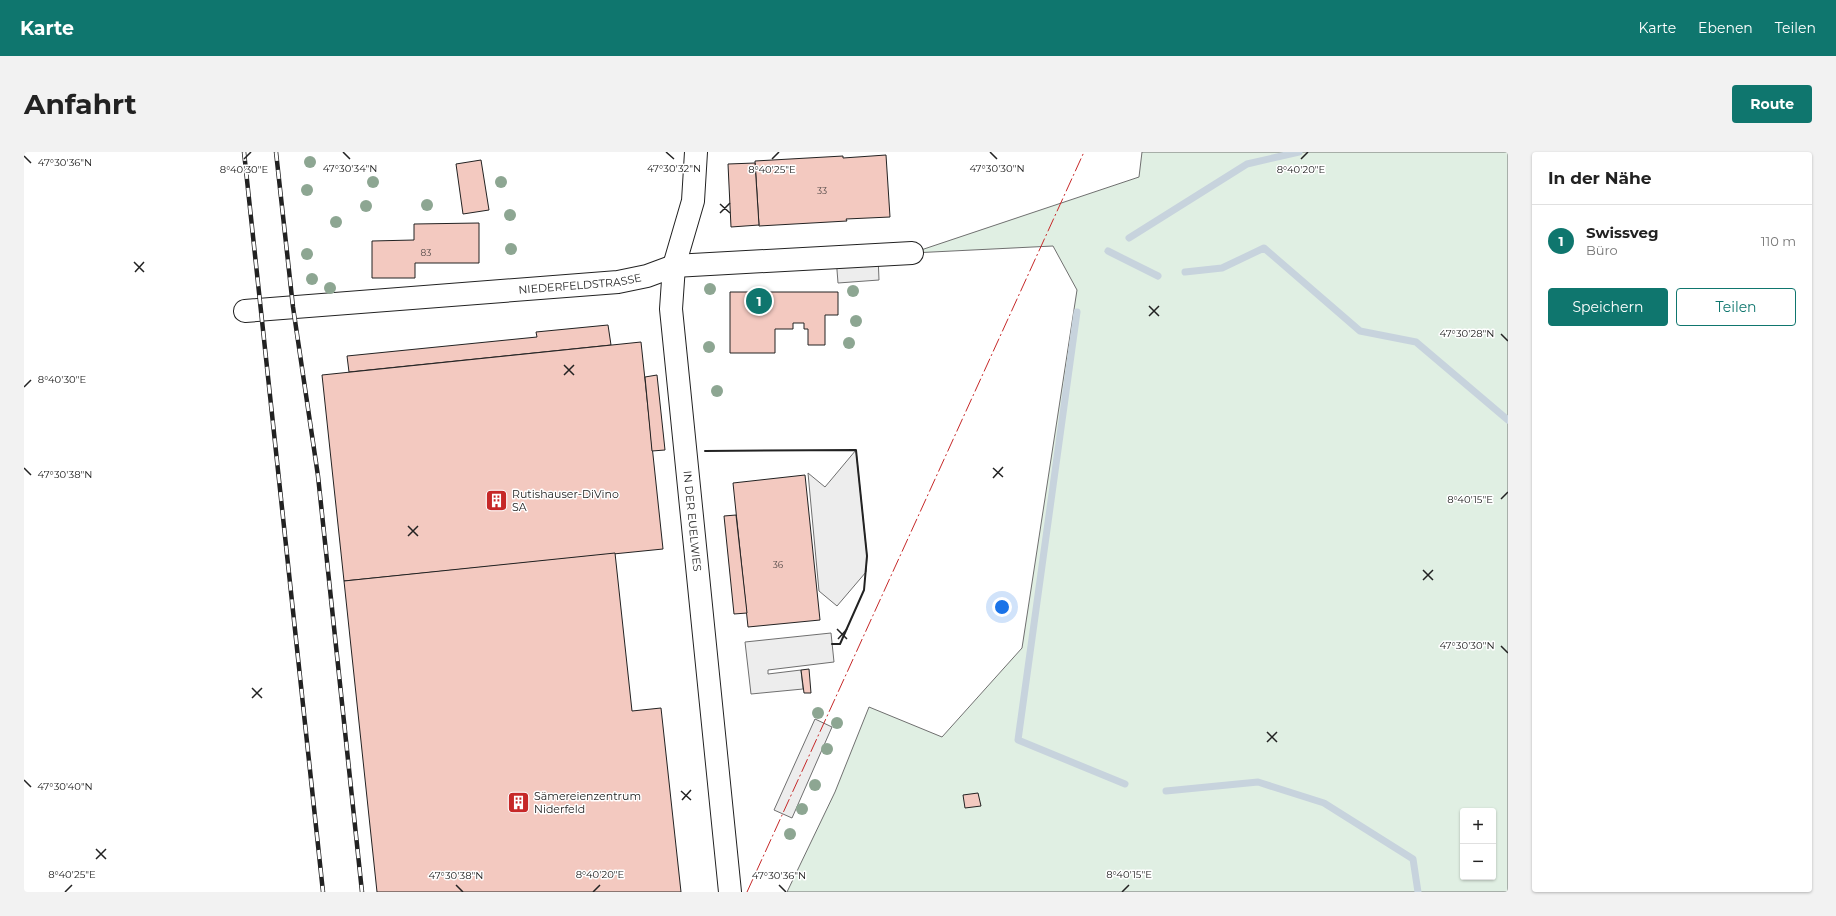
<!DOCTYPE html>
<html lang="de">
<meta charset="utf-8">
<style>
body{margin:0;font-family:Montserrat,sans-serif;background:#f2f2f2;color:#222}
.controls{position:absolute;right:12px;bottom:12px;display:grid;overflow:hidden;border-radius:4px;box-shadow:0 1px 3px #0004}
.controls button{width:36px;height:36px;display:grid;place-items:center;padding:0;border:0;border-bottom:1px solid #e0e0e0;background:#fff;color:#222;font:20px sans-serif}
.you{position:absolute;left:978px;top:455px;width:14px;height:14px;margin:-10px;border:3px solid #fff;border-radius:50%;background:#1a73e8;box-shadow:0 0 0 6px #1a73e833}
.badge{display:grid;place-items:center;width:26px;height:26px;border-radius:50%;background:#0f766e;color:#fff;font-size:13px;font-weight:700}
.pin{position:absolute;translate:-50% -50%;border:2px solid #fff;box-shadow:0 1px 4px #0006}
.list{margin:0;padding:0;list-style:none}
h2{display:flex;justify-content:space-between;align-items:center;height:52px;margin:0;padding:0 16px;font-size:17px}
h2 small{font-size:13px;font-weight:400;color:#767676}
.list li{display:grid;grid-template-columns:26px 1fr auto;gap:12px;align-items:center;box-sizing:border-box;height:72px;padding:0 16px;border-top:1px solid #e0e0e0}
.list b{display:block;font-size:15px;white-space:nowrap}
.list p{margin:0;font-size:13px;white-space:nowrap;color:#767676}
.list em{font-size:13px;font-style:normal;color:#767676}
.actions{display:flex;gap:8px;padding:12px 16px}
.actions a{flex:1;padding:9px 0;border:1px solid #0f766e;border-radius:4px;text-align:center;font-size:14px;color:#0f766e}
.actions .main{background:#0f766e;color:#fff}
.map{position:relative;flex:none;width:1484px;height:740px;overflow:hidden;border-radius:4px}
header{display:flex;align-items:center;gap:24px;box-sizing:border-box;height:56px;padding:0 20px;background:#0f766e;color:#fff}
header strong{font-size:19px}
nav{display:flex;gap:22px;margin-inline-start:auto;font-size:14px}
.intro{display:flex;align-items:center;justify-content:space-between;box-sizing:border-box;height:96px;padding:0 24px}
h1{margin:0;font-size:28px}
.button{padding:10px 18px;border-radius:4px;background:#0f766e;color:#fff;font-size:14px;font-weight:700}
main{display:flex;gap:24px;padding:0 24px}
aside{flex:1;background:#fff;border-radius:4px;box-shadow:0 1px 3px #0004}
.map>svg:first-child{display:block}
</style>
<header>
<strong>Karte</strong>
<nav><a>Karte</a><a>Ebenen</a><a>Teilen</a></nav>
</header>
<div class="intro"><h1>Anfahrt</h1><a class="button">Route</a></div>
<main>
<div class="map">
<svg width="1484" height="740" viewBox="0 0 1484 740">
<rect width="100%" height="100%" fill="#fff"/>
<!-- green -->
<path fill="#e0efe3" stroke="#6f6f6f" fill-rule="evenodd" d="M1118,0H1484V740H763L811,640L845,555L918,585L998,496L1053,138L1029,94L888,101L1115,25ZM1439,659H1469V725H1439Z"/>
<!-- parking -->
<g fill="#ededed" stroke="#6f6f6f">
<polygon points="854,103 855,128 814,131 812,105"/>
<polygon points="832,298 843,404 842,420 813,454 795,439 784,321 801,335"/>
<polygon points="807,481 810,510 744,518 744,522 777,518 779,537 727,542 721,490"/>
<polygon points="791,567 808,575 768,666 750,658"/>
</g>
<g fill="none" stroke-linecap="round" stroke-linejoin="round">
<!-- stream -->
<g stroke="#c7d3dd" stroke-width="7">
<polyline points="1105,86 1223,12 1275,0"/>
<polyline points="1084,99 1134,124"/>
<polyline points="1161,120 1198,116 1240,96 1336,179 1392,190 1484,268"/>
<polyline points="1053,160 994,588 1101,632"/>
<polyline points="1142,639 1234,630 1300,651 1389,707 1394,740"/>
</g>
</g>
<!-- building -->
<g fill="#f3c9c0" stroke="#222">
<polygon points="862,3 866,65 822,67 823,69 735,74 731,9 819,4 819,6"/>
<polygon points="457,8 465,58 439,62 432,12"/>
<polygon points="731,11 735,73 707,75 704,12"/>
<polygon points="455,71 455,111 391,111 391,126 348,126 348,89 390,88 390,72"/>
<polygon points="706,140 814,140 814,163 801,163 801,193 784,193 784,177 780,177 780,171 769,171 769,177 751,177 751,201 706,201"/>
<polygon points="584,173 587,193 325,220 323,204 513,185 512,180"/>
<polygon points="617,190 639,397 320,429 298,223"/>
<polygon points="633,223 641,298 628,299 621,225"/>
<polygon points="781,323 796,468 724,475 709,331"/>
<polygon points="712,363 723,461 710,462 700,364"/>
<polygon points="591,401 608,559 637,556 657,740 353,740 320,429"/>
<polygon points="785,517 787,541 780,541 777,518"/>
<polygon points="954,641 957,654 941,656 939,643"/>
</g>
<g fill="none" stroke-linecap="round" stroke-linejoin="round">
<defs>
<g id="minor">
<path id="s1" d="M672,0L669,49L650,114L647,157L706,740"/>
<path id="s2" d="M221,159L594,130L623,124L650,114L888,101"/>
</g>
</defs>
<!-- minor casing -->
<use href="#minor" stroke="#222" stroke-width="24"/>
<!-- minor -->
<use href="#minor" stroke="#fff" stroke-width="22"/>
<defs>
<g id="rail">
<polyline points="220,0 299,740"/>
<polyline points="252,0 269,155 294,324 338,740"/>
</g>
</defs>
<!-- rail casing -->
<use href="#rail" stroke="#222" stroke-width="4.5"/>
<!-- rail -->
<use href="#rail" stroke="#fff" stroke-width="3" stroke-dasharray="9" stroke-linecap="butt"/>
<!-- wall -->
<polyline stroke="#222" stroke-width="2" points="681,299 832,298 843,404 840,438 816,492 808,492"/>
<!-- power -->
<polyline stroke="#c62828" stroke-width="1" stroke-dasharray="14 3 2 3" stroke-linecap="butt" points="723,740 1060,0"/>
</g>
<!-- trees -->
<g fill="#8da692">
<circle cx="286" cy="10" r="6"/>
<circle cx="349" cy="30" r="6"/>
<circle cx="477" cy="30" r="6"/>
<circle cx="283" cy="38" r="6"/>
<circle cx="403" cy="53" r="6"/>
<circle cx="342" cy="54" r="6"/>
<circle cx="486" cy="63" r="6"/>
<circle cx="312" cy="70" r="6"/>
<circle cx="487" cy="97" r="6"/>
<circle cx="283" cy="102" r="6"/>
<circle cx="288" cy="127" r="6"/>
<circle cx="306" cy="136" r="6"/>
<circle cx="686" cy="137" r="6"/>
<circle cx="829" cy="139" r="6"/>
<circle cx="832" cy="169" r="6"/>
<circle cx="825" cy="191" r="6"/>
<circle cx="685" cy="195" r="6"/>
<circle cx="693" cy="239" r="6"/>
<circle cx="794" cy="561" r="6"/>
<circle cx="813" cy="571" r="6"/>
<circle cx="803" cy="597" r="6"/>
<circle cx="791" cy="633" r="6"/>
<circle cx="778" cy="657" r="6"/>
<circle cx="766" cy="682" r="6"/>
</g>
<!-- ticks -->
<path fill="none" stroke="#222" stroke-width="1.5" d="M319,0L326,7M642,0L650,7M966,0L973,7M0,4L7,11M220,7L227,0M748,7L755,0M1277,7L1284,0M696,52L706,61M696,61L706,51M110,110L120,120M111,120L120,110M1125,154L1135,164M1125,164L1135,154M1477,182L1484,189M540,213L550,223M540,223L550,213M0,235L7,228M0,316L7,323M969,316L979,325M969,326L979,315M1477,347L1484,340M384,374L394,384M384,384L394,374M1399,418L1409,428M1399,428L1409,418M813,477L823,487M814,487L823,477M1477,494L1484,501M228,536L238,546M228,546L238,536M1243,580L1253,590M1243,590L1253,580M0,628L7,635M657,639L667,648M658,648L667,638M72,697L82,707M72,707L82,697M432,733L439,740M755,733L762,740M41,740L48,733M569,740L576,733M1098,740L1105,733"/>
<!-- icons -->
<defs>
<symbol id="building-square" viewBox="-11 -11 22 22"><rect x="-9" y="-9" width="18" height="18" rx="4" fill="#c62828" stroke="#fff"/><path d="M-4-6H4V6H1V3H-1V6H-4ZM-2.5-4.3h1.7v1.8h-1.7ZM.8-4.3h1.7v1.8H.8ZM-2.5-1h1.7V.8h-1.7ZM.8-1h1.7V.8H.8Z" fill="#fff"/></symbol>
</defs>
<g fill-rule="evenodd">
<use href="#building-square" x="460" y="336" width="25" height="25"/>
<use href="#building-square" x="482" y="638" width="25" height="25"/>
</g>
<g text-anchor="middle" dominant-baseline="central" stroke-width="3" stroke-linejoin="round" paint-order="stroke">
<!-- number labels -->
<g font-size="9" fill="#564c4a">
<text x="798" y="38">33</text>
<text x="402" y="100">83</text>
<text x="754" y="412">36</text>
</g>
<!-- street labels -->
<g font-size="11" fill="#222" stroke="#fff">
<text stroke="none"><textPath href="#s2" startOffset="336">NIEDERFELDSTRASSE</textPath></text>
<text stroke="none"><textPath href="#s1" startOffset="373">IN DER EUELWIES</textPath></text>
</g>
<!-- poi labels -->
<g font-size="11" fill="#222" stroke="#fff" text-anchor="start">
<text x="488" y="342">Rutishauser-DiVino<tspan x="488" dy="13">SA</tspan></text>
<text x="510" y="644">Sämereienzentrum<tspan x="510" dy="13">Niderfeld</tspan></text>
</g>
</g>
<g font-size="10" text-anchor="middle" fill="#222" stroke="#fff" stroke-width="3" stroke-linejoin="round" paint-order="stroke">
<text x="41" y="14">47°30'36"N</text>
<text x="326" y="20">47°30'34"N</text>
<text x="650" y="20">47°30'32"N</text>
<text x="973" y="20">47°30'30"N</text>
<text x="220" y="21">8°40'30"E</text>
<text x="748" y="21">8°40'25"E</text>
<text x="1277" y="21">8°40'20"E</text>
<text x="1443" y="185">47°30'28"N</text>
<text x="38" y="231">8°40'30"E</text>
<text x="41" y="326">47°30'38"N</text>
<text x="1446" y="351">8°40'15"E</text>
<text x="1443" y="497">47°30'30"N</text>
<text x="41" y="638">47°30'40"N</text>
<text x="48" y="726">8°40'25"E</text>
<text x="576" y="726">8°40'20"E</text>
<text x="1105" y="726">8°40'15"E</text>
<text x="432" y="727">47°30'38"N</text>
<text x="755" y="727">47°30'36"N</text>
</g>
</svg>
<div class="controls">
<button>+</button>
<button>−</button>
</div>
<div class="you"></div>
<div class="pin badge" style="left:735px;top:149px">1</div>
</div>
<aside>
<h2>In der Nähe<small></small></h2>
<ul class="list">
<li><span class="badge">1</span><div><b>Swissveg</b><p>Büro</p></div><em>110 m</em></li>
</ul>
<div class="actions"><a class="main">Speichern</a><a>Teilen</a></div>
</aside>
</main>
